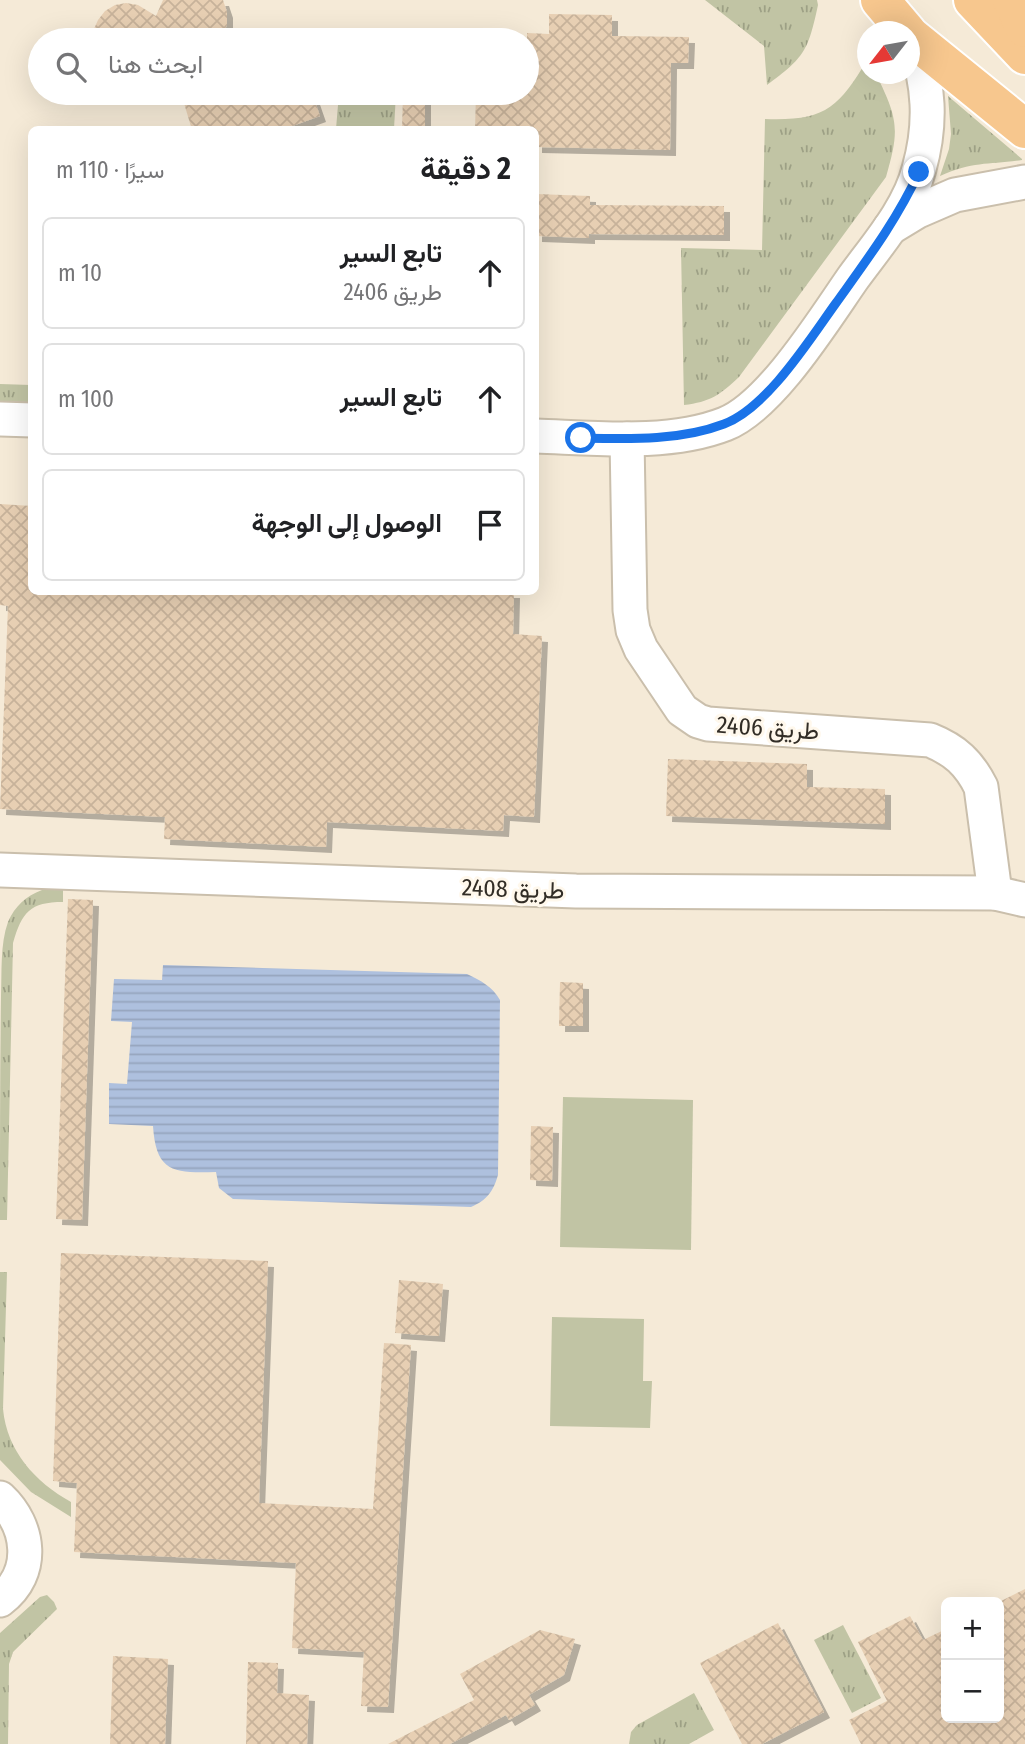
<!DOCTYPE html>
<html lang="ar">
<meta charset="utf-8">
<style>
body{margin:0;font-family:"Fira Sans Condensed",Vazirmatn,sans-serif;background:#f6f6f6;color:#202124;direction:rtl}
.controls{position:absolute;right:21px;bottom:21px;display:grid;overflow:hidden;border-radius:10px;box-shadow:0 7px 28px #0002}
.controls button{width:63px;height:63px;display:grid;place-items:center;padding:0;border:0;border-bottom:2px solid #e0e0e0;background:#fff;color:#202124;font:35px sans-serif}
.compass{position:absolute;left:857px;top:21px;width:63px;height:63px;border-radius:50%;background:#fff;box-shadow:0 7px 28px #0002;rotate:239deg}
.stop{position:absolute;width:21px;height:21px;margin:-16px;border:5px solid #1a73e8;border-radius:50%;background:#fff}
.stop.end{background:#1a73e8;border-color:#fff;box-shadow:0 2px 7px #0008}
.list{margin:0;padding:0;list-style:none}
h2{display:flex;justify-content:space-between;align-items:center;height:91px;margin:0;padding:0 28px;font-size:30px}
h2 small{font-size:23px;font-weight:400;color:#757577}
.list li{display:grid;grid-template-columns:46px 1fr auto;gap:21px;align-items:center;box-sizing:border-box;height:112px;margin:0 14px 14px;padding:0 14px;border:2px solid #e0e0e0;border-radius:10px}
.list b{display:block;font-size:26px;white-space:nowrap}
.list p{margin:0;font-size:23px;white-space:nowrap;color:#757577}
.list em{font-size:23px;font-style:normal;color:#757577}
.icon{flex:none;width:38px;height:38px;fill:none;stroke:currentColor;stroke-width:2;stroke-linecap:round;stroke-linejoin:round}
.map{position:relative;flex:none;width:1025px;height:1744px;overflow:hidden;direction:ltr}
.search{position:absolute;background:#fff;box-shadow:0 7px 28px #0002;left:28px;top:28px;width:511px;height:77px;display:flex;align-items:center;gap:18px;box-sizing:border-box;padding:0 24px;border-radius:38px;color:#757577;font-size:26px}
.panel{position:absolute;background:#fff;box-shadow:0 7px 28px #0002;left:28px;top:126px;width:511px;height:469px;border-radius:10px;direction:rtl}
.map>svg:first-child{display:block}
</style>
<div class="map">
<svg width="1025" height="1744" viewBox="0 0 1025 1744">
<defs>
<pattern id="grass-tufts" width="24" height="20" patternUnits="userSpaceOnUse" patternTransform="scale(1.75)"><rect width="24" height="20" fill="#c1c4a4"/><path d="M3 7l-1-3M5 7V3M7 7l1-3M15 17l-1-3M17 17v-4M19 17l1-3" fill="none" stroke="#9da085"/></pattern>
<pattern id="water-rules" width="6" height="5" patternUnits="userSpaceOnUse" patternTransform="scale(1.75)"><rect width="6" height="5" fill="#aec0de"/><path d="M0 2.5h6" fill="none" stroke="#96a5be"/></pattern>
<pattern id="building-cross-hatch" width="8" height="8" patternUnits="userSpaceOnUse" patternTransform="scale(1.75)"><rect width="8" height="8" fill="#e7cfb3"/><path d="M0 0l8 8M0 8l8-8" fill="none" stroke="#c7b29a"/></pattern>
<filter id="shadow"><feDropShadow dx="6" dy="6" stdDeviation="0" flood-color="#0004"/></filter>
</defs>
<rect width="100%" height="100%" fill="#f5ead7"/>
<!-- grass -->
<g fill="url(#grass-tufts)">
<path d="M705,0H817L818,5C808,51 805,57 767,85L764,46Z"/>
<path d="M867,60V74H876C898,119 900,129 886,177L739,377C720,395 710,402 684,405L681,248L762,250L765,119C824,121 838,109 867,60Z"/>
<polygon points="339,93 396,93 394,129 336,129"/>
<path d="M948,96L1022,159V160C988,165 974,161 940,176L949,149L951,134Z"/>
<polygon points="0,384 31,385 29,403 0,401"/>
<path d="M42,890H63V902C30,902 22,912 13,943L7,1220H0C0,1145 0,1070 1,996C2,972 0,944 8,922C15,906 26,896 42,890Z"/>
<path d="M0,1272H7L3,1409C7,1451 35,1482 71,1502V1517L31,1492L0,1460Z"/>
<polygon points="47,1595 54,1602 57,1609 13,1652 9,1664 8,1744 0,1744 0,1633 40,1597"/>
<polygon points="843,1625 881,1698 852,1713 814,1640"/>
<polygon points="694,1693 714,1730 689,1744 629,1744 631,1732 637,1725"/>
</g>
<!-- pitch -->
<g fill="#c1c4a4">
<polygon points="563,1097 693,1100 691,1250 560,1247"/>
<polygon points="552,1317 644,1319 643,1381 652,1381 650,1428 550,1426"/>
</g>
<!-- water -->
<path fill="url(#water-rules)" d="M163,965L467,974C481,981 492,986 500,1000L498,1175C493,1192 487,1200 471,1207L233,1199L219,1188L216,1172C174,1173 156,1173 153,1126L109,1124V1083L127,1084L132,1022L111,1021L114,979L162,980Z"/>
<!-- building -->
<g fill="url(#building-cross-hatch)" filter="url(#shadow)">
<polygon points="163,0 223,0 227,12 227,25 220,40 89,40 98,20 105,11 115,5 126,3 138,5 156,16"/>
<polygon points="549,14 612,15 612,36 689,37 688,63 671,63 670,150 536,147 536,130 475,130 476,93 527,93 527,33 549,34"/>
<polygon points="181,93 312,93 320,116 281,130 192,130"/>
<polygon points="403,93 425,93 425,130 402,130"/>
<polygon points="536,194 590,196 590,205 724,206 724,235 589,234 589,238 536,236"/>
<polygon points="0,504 32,506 32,592 514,592 513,634 542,636 534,817 504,815 503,831 327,822 326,847 164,839 165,817 0,809 8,606 0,605"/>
<polygon points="668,759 807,764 807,787 885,789 885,824 666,816"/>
<polygon points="68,899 93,900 82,1220 56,1219"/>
<polygon points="560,982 583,983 583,1026 559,1026"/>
<polygon points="531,1126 553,1127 552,1181 530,1180"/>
<polygon points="61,1253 268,1261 259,1503 373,1509 384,1343 411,1345 388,1707 361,1706 364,1652 292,1648 296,1563 74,1552 77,1483 53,1481"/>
<polygon points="399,1280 443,1284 439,1336 395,1333"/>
<polygon points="1025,1589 1025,1744 861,1744 849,1720 887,1701 858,1642 910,1616 923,1640 946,1629 946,1718 999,1718 999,1602"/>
<polygon points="778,1623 824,1712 762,1744 742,1744 700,1663"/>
<polygon points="540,1630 575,1639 564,1675 529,1695 535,1705 509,1720 506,1715 450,1744 388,1744 474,1700 460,1674"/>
<polygon points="113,1656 168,1659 165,1744 110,1744"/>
<polygon points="248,1662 278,1663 277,1693 309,1695 307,1744 246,1744"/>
</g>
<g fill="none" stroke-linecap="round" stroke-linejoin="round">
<defs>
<g id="minor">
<polyline points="890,228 918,211 955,195 1025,182"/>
<polyline points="0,419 32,420"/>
<path d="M536,436C595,438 669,446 725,424C771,406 825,318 853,278C877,245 909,209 919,169C932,123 929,85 914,39"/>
<path d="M627,439L630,610L633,630L641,649L682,710L698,721L708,724L930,740C955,750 969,763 981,787L995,893"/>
<polyline points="0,870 576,891 995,893 1025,900"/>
<path d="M0,1498C30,1526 36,1573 0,1600"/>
</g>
<g id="primary">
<polyline points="880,0 907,32"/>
<polyline points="973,0 1025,55"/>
<polyline points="1012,0 1025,28"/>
<polyline points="909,35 1025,129"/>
</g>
</defs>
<!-- minor casing -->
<use href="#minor" stroke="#cabfac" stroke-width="37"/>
<!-- primary casing -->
<use href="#primary" stroke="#fff" stroke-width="42"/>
<!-- minor -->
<use href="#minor" stroke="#fff" stroke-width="33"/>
<!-- primary -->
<use href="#primary" stroke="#f7c78e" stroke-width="38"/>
</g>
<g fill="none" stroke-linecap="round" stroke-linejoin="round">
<!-- route -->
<path stroke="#1a73e8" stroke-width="9" d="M581,438C628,439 680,441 724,424C767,408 810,339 836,303C866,261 897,220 919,172"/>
</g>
<g text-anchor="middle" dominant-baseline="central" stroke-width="6" stroke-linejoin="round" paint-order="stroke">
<!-- street labels -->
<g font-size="24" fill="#322d26" stroke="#fff8ec">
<text transform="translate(768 728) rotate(4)">طريق 2406</text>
<text transform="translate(513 889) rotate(2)">طريق 2408</text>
</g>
</g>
</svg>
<div class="controls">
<button>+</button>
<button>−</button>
</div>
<svg class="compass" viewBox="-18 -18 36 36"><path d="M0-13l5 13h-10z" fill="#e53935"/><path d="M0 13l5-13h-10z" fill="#757577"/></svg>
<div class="stop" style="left:581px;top:438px"></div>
<div class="stop end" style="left:919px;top:172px"></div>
<div class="search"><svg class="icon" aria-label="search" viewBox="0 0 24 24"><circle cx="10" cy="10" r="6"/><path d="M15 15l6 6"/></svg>ابحث هنا</div>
<section class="panel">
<h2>2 دقيقة<small>سيرًا · 110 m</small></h2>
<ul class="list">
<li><svg class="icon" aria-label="ahead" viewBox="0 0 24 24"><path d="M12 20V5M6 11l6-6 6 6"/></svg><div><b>تابع السير</b><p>طريق 2406</p></div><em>10 m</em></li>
<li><svg class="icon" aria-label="ahead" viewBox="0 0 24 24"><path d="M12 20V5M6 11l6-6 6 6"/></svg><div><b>تابع السير</b></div><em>100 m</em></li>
<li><svg class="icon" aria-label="arrive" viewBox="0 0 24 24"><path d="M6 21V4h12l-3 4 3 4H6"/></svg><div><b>الوصول إلى الوجهة</b></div></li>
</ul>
</section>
</div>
